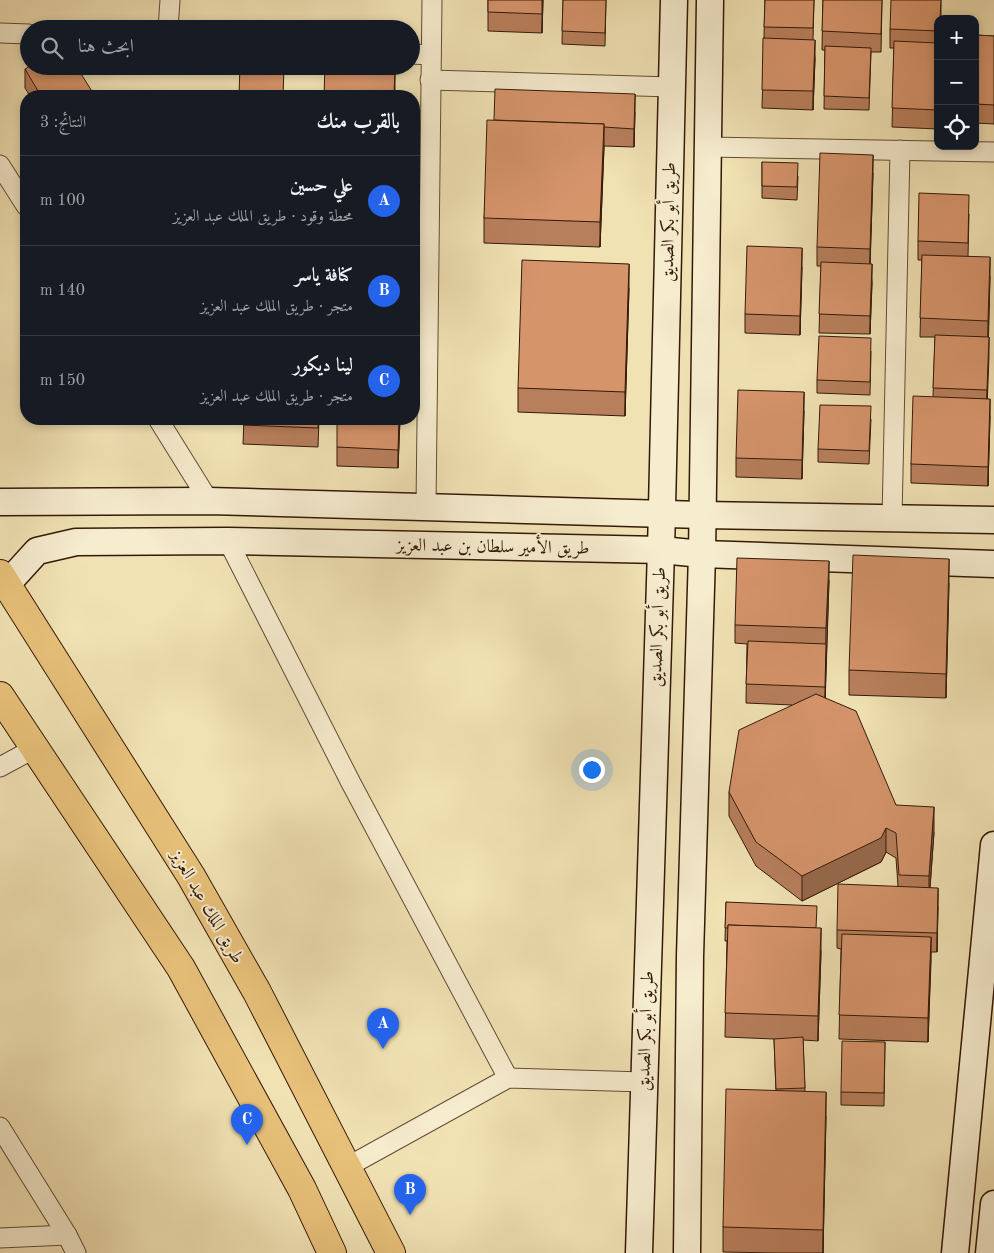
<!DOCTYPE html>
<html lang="ar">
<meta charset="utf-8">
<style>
body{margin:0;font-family:"Old Standard TT",Amiri,serif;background:#242831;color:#f1f3f6;direction:rtl}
.controls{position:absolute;right:15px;top:15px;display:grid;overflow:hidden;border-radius:10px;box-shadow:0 2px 8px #0003}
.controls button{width:45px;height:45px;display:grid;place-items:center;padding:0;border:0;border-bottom:1px solid #363941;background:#171b24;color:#f1f3f6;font:25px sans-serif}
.you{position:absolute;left:591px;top:769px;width:18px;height:18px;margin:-12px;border:4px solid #fff;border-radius:50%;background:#1a73e8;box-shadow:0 0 0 8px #1a73e833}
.badge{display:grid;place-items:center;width:32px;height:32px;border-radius:50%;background:#2563eb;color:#fff;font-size:16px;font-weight:700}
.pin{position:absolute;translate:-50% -41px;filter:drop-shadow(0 1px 2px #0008)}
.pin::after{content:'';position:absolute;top:26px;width:18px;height:15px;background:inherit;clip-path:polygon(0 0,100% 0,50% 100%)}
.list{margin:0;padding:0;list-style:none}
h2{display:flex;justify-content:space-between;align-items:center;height:65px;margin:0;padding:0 20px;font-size:21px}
h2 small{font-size:16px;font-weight:400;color:#9ea1a6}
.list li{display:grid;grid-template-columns:32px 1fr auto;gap:15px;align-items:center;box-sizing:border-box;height:90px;padding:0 20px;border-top:1px solid #363941}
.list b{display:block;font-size:19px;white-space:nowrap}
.list p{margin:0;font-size:16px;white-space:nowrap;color:#9ea1a6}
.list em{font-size:16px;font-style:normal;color:#9ea1a6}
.icon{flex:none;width:28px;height:28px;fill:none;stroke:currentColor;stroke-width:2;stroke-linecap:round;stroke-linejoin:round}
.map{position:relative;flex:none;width:994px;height:1253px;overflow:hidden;direction:ltr}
.search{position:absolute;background:#171b24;box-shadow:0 2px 8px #0003;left:20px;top:20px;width:400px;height:55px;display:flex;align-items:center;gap:12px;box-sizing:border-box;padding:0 18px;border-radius:28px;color:#9ea1a6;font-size:19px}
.panel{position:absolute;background:#171b24;box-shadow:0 2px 8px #0003;left:20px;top:90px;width:400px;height:335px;border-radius:20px;direction:rtl}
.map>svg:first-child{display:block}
</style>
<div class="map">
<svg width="994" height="1253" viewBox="0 0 994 1253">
<rect width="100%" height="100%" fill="#f1e2b4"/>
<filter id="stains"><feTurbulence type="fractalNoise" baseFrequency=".004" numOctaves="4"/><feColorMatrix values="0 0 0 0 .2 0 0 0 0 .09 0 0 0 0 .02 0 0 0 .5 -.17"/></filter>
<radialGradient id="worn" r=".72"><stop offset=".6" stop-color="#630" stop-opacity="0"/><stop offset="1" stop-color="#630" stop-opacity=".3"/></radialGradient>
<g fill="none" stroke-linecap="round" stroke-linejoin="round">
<defs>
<g id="street">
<polyline points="168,29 170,0"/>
<polyline points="0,33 29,34"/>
<polyline points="411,54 431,55"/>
<polyline points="430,80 672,87"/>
<polyline points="707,147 994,152"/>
<polyline points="0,165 26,206"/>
<polyline points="158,419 209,501"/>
<polyline points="426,507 432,0"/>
<polyline points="892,519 900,150"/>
<polyline points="228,541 351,783 508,1078"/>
<polyline points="0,767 35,748"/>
<polyline points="0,1127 67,1235 76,1253"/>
<polyline points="347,1167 508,1078 644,1082"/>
<polyline points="0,1238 67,1235"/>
</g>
<g id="secondary">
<polyline points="0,502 209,501 702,515 994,520"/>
<polyline points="7,584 37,551 76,542 228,541 661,550 702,554 994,564"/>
<polyline points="639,1253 661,550 674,0"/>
<polyline points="687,1253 690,956 702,554 710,0"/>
<polyline points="955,1253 994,845"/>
<polyline points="989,1253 994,1204"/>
</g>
<g id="highway">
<polyline points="0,574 191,876 257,992 391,1253"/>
<polyline points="0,696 181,968 302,1189 332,1253"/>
</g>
</defs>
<!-- street casing -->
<use href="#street" stroke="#634b34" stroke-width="21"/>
<!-- secondary casing -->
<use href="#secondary" stroke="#341909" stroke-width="29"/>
<!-- highway casing -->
<use href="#highway" stroke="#341909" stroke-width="30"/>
<!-- street -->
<use href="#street" stroke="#f6ecce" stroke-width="19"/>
<!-- secondary -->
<use href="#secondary" stroke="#f6ecce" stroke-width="26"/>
<!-- highway -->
<use href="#highway" stroke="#e8c17a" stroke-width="28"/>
</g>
<!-- wall -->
<g fill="#b87f5c" stroke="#341909">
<polygon points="488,0 543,0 542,33 488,31"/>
<polygon points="563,0 606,0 605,46 562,44"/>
<polygon points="765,0 814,0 813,40 815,59 813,110 762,108"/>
<polygon points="823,0 882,0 881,52 871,52 869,110 824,109 825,50 822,50"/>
<polygon points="941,0 941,19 938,19 938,129 892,127 894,48 890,48 890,29"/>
<polygon points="975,35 994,36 994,124 975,123"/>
<polygon points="25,69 95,96 30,96 25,88"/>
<polygon points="635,112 634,147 604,146 600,247 484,243 484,218 494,120"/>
<polygon points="762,162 798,176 797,200 762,198"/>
<polygon points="873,173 870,264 872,283 870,334 819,333 821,266 817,266 817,247"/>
<polygon points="969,214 968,256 990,276 987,399 990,417 988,486 911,483 911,464 933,397 935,337 920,337 922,260 918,260 918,241"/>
<polygon points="802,267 800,335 745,333 745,314"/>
<polygon points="629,288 625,416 518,412 518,388"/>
<polygon points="871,351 870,395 817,393 817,380"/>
<polygon points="804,411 802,479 736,477 736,458"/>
<polygon points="244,419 319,419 318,447 243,444"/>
<polygon points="400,419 398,468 337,466 337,447"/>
<polygon points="871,419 869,464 818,462 818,449"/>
<polygon points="829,580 825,698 896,805 934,832 930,888 938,907 937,952 931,952 928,1042 839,1039 841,949 837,948 837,930 898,886 896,858 886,852 881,862 802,901 756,866 729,816 729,792 792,705 746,703 747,644 735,643 735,625"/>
<polygon points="949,583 946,698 849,695 849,670"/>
<polygon points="726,902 816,928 821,952 818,1041 803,1040 805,1091 826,1116 823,1253 777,1253 723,1252 723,1227 776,1091 774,1039 725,1037 727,941 725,941"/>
<polygon points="885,1042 884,1106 841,1105 841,1092"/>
</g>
<!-- shaded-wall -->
<g fill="#96684b" stroke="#341909">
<polygon points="542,0 543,0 542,33"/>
<polygon points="815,40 815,59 813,110 813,91"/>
<polygon points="395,66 395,96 394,96"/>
<polygon points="635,94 635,112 634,147 634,129"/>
<polygon points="604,124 604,148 600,247 600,222"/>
<polygon points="873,155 873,173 870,268 870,249"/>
<polygon points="802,248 802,267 800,335 800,316"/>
<polygon points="990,257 990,276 988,339 988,321"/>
<polygon points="629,264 629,288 625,416 625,392"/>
<polygon points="872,264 872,283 870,334 870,316"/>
<polygon points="989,337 989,356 987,409 987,390"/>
<polygon points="804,392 804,411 802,479 802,460"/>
<polygon points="990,399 990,417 988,486 988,467"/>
<polygon points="399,419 400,419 398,468 398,450"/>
<polygon points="949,559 949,583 946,698 946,674"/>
<polygon points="829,561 829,580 825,706 826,628"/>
<polygon points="934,807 934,832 929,900 929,876"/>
<polygon points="886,828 886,852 881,862 802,901 802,876"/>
<polygon points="938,888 938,907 937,952 937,933"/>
<polygon points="821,928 821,952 818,1041 818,1016"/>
<polygon points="931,937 931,962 928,1042 928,1018"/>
<polygon points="826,1092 826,1116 823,1253 823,1230"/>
</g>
<!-- building -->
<g fill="#d6946b" stroke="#341909">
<polygon points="488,0 542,0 542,14 488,12"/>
<polygon points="563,0 606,0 605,33 562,31"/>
<polygon points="765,0 814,0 813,28 764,27"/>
<polygon points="823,0 882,0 881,34 822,31"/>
<polygon points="891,0 941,0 940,19 938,19 938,31 890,29"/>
<polygon points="975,35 994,36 994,105 975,104"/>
<polygon points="763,38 815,40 813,91 762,90"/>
<polygon points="894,41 938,43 938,110 892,108"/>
<polygon points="825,46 871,48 869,98 824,96"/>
<polygon points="30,66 76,66 95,96 41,96 25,69"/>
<polygon points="240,66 284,66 283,96 239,96"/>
<polygon points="325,66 395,66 394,96 324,96"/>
<polygon points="495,89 635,94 634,129 604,127 604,124 494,120"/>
<polygon points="487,120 604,124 600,222 484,218"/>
<polygon points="820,153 873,155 870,249 817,247"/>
<polygon points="762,162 798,163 797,187 762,186"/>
<polygon points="919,193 969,195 968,243 918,241"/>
<polygon points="747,246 802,248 800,316 745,314"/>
<polygon points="922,255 990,257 988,321 920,318"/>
<polygon points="522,260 629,264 625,392 518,388"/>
<polygon points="821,262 872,264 870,316 819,314"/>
<polygon points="935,335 989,337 987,390 933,388"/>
<polygon points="819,336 871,338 870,382 817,380"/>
<polygon points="738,390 804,392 802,460 736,458"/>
<polygon points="913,396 990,399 988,467 911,464"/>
<polygon points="820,405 871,406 869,451 818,449"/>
<polygon points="244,419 318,419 318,428 243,425"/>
<polygon points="337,419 399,419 398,450 337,447"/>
<polygon points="853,555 949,559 946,674 849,670"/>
<polygon points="737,558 829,561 826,628 735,625"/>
<polygon points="748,641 826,644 825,687 746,684"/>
<polygon points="816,694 856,711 896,805 934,807 929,876 899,875 896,833 886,828 881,838 802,876 756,842 729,792 739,730"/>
<polygon points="838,884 938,888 937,933 837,930"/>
<polygon points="726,902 817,906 816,928 728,925 728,928 725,928"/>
<polygon points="728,925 821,928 818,1016 725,1013"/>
<polygon points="842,934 931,937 928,1018 839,1015"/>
<polygon points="803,1037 805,1088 776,1089 774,1039"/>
<polygon points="842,1041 885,1042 884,1093 841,1092"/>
<polygon points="726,1089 826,1092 823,1230 723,1227"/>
</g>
<g text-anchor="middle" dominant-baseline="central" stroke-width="4" stroke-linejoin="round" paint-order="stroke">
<!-- street labels -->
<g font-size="18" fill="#341909" stroke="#f6ecce">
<text transform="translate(669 222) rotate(-89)">طريق أبو بكر الصديق</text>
<text transform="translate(493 547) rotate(1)">طريق الأمير سلطان بن عبد العزيز</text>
<text transform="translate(658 627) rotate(-88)">طريق أبو بكر الصديق</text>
<text transform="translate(207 907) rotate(60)">طريق الملك عبد العزيز</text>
<text transform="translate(646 1031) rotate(-88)">طريق أبو بكر الصديق</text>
</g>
</g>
<rect width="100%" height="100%" filter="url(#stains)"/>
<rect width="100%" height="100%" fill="url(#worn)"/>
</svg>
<div class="controls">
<button>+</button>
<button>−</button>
<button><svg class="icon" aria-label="locate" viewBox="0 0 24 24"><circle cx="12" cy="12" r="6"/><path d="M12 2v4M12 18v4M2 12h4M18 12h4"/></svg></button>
</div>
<div class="you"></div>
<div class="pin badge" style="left:383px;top:1049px">A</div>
<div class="pin badge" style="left:410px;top:1215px">B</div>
<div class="pin badge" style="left:247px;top:1145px">C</div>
<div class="search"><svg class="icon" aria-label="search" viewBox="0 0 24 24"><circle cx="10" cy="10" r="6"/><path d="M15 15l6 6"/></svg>ابحث هنا</div>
<section class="panel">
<h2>بالقرب منك<small>النتائج: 3</small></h2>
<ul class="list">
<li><span class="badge">A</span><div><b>علي حسين</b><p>محطة وقود · طريق الملك عبد العزيز</p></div><em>100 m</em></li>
<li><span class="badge">B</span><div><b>كنافة ياسر</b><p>متجر · طريق الملك عبد العزيز</p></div><em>140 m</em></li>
<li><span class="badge">C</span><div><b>لينا ديكور</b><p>متجر · طريق الملك عبد العزيز</p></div><em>150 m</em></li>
</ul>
</section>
</div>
